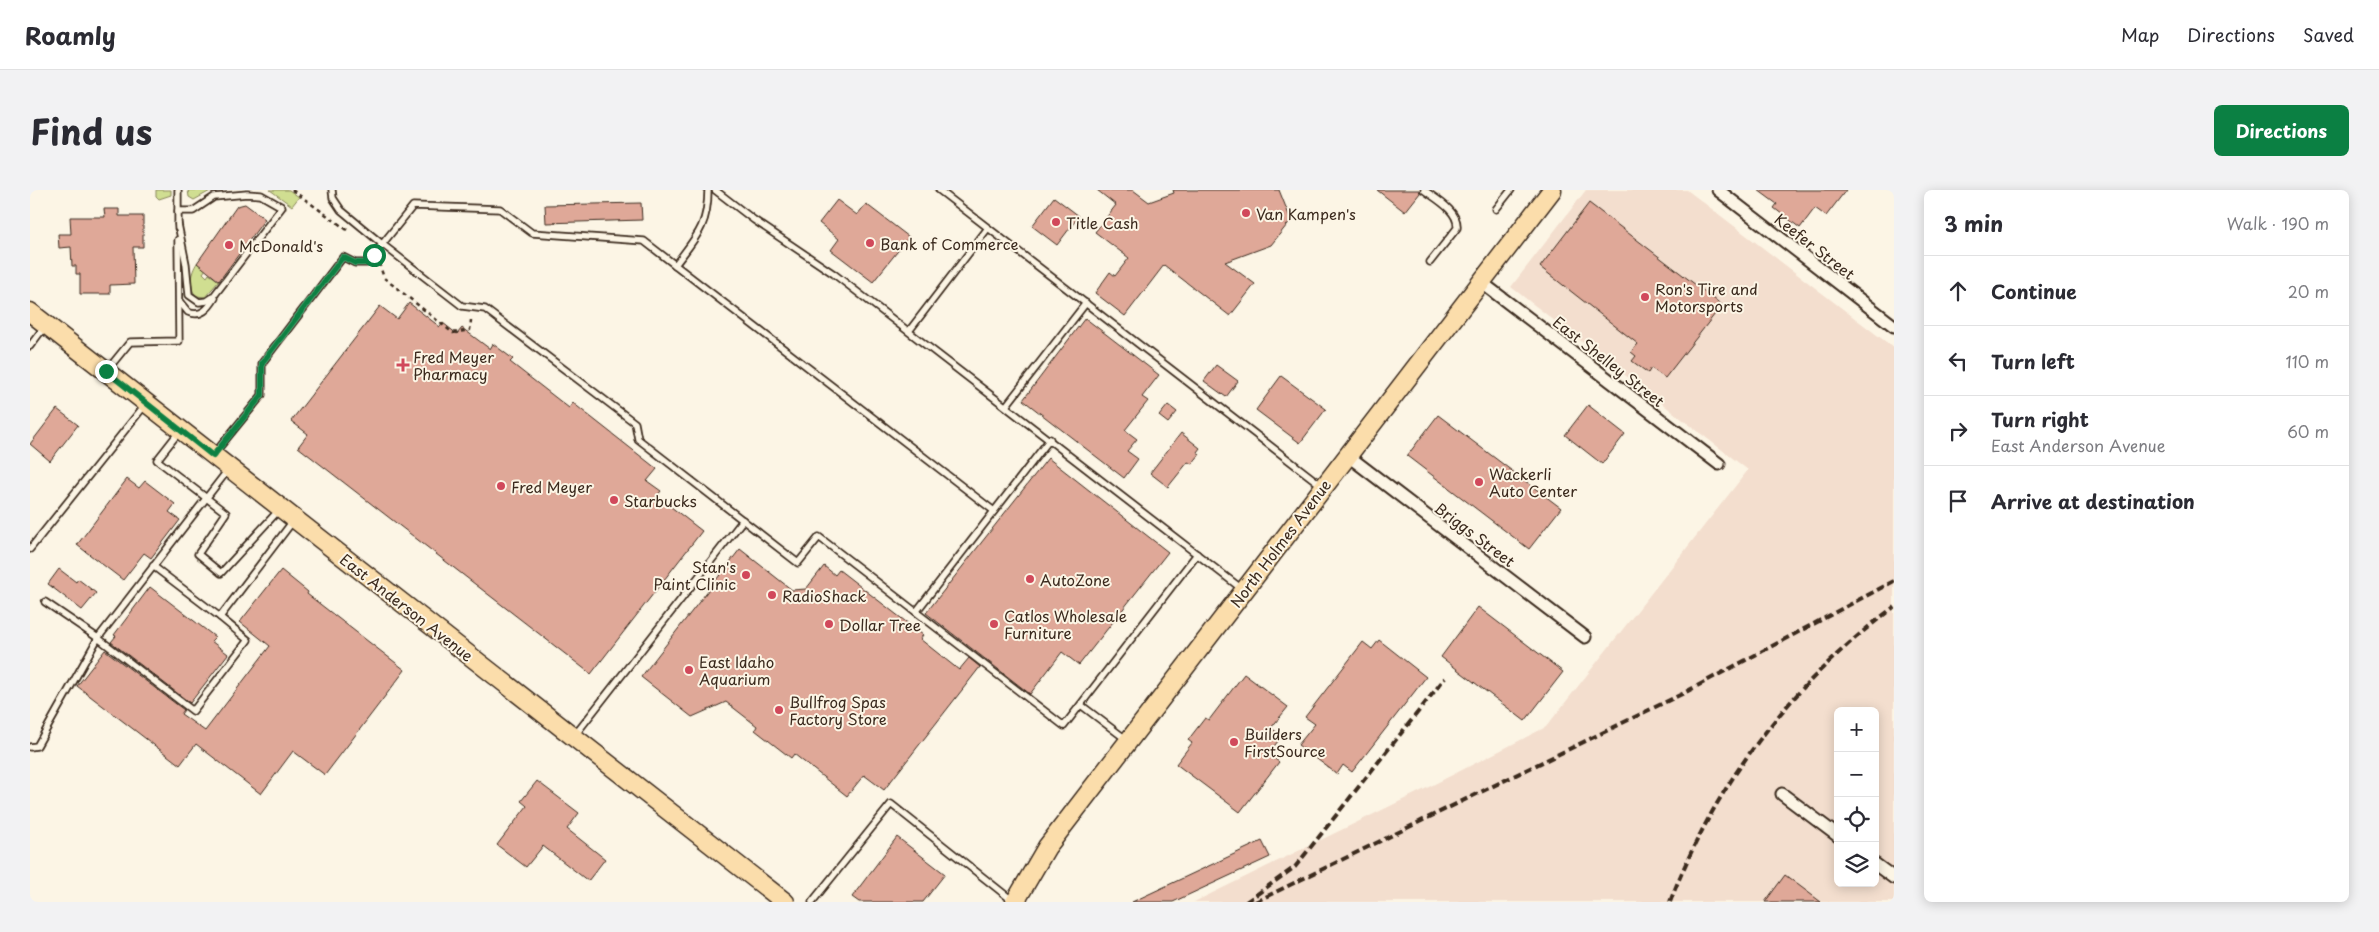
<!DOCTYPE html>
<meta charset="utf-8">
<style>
body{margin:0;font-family:"Playpen Sans",sans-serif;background:#f2f2f3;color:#2b2b33}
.controls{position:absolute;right:15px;bottom:15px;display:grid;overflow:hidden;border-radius:8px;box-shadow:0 2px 12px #0003}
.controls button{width:45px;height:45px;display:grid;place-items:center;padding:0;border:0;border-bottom:1px solid #e1e1e2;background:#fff;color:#2b2b33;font:25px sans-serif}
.stop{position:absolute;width:15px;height:15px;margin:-11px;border:4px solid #0b8043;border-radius:50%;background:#fff}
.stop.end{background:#0b8043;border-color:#fff;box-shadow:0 1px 5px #0008}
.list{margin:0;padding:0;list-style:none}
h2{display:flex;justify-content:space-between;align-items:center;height:65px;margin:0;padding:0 20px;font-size:21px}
h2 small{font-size:16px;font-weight:400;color:#7c7c81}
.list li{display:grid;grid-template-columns:32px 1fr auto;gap:15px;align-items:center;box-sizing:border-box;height:70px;padding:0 20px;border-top:1px solid #e1e1e2}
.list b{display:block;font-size:19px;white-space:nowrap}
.list p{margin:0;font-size:16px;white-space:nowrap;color:#7c7c81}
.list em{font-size:16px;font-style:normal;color:#7c7c81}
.icon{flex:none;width:28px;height:28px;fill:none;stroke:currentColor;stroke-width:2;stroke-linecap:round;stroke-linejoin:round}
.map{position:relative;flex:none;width:1864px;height:712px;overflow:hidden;border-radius:8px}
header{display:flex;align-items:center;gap:30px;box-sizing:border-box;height:70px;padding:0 25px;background:#fff;border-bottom:1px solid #e1e1e2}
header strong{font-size:24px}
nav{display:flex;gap:28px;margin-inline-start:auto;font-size:18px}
.intro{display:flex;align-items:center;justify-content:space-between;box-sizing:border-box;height:120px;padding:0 30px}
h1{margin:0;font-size:35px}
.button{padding:12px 22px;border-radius:8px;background:#0b8043;color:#fff;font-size:18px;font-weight:700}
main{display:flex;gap:30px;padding:0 30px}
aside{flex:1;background:#fff;border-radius:8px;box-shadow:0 2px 12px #0003}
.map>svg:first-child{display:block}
</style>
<header>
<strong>Roamly</strong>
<nav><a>Map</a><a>Directions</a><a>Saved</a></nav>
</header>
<div class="intro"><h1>Find us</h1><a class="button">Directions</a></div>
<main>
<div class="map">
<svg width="1864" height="712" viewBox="0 0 1864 712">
<rect width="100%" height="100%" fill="#fcf5e5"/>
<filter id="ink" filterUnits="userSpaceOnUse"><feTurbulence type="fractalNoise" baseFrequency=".02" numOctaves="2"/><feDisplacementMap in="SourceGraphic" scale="10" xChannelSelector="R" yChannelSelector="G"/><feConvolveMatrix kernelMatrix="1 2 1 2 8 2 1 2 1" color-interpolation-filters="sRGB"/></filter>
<g filter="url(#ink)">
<!-- built -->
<path fill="#f3dece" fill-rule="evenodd" d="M1556,0H1657L1864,158V712H1164L1393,600L1516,537L1718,280L1481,97ZM1808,521H1845V693H1808Z"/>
<!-- green -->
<g fill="#d0de91" stroke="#868458">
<polygon points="126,0 141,0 141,5 129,9 126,6"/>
<polygon points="158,0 182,0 164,10 159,7"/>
<polygon points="240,0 259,0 269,7 262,16"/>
<path d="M167,73L176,79L173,83L177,87L179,84L189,91L175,107L167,106C157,98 161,82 167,73Z"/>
</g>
<!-- building -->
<g fill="#dfa898" stroke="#3b2a1e">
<polygon points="1067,0 1103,0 1119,12 1144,3 1143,0 1249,0 1261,30 1241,55 1195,72 1225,94 1200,126 1134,75 1095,126 1065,103 1080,82 1085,86 1099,68 1065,42 1086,15"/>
<polygon points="1347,0 1389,0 1390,3 1375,22"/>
<polygon points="1728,0 1816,0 1796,26 1785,18 1770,38 1744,18 1747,14"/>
<polygon points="1024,7 1049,26 1027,55 1002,36"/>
<polygon points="807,10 827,25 836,14 879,47 843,92 801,60 809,49 789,33"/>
<polygon points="611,13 612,30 516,33 515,15"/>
<polygon points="1559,13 1692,115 1635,188 1621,178 1618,183 1602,171 1606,166 1601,162 1608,154 1510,77"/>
<polygon points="215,14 235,29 189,91 167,73 207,16"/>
<polygon points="74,19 89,19 89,26 113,26 113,57 103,57 104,94 80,95 80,104 50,104 50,84 46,84 46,76 42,76 41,57 29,58 28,44 41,44 40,27 75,27"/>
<polygon points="379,113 410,137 413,133 427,144 432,138 460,159 463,154 483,169 480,172 539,218 543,213 627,279 617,291 631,301 627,306 672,341 561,484 268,257 278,244 261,231 350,116 367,129"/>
<polygon points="1055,128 1129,185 1112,207 1118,211 1095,240 1107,249 1097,261 1108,269 1094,288 993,210"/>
<polygon points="1186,175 1208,191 1196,207 1174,191"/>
<polygon points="1251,186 1296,219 1270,253 1226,220"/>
<polygon points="1138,215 1147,222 1138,233 1129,226"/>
<polygon points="1558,215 1595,244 1572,274 1535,245"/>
<polygon points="27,219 48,235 20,271 0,254"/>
<polygon points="1408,225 1531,318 1499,359 1377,266"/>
<polygon points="1151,243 1170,258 1167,262 1170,264 1162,274 1158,272 1138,297 1120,283"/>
<polygon points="1018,268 1138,362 1049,475 1032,462 1000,504 896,423"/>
<polygon points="97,289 109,298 115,291 145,314 139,322 150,330 121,368 114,363 93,390 47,355"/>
<polygon points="710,359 762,400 776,399 794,376 805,385 809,380 893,445 890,449 929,480 939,468 950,477 854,600 834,585 817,606 764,564 761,568 725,540 727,536 696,512 662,527 611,487"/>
<polygon points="29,379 46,392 48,389 66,403 52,420 18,394"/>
<polygon points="251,380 278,402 277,404 375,480 295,585 263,561 231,604 166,554 150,575 47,496 75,460 154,520 151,524 175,541 240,456 210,432"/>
<polygon points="120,397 185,447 181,451 198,464 160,513 81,452 86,446 84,445"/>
<polygon points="1448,417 1533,482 1495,531 1411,467"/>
<polygon points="1349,450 1396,487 1322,582 1313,575 1307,584 1268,555 1285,534 1275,527 1333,452 1342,459"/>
<polygon points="1214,484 1258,517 1241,538 1252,546 1238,564 1249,572 1210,622 1146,574 1162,553 1158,550 1175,528 1179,530"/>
<polygon points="507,591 549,623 537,639 575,669 558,691 513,656 496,677 467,655 497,616 491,611"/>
<polygon points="867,647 915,684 893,712 829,712 822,707"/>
<polygon points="1232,651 1240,667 1143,712 1102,712"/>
<polygon points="1755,685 1791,712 1735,712"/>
</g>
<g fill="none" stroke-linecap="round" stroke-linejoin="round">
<defs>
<g id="service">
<polyline points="148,0 148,38"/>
<polyline points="302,0 303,8 311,20 352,54 432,116 455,119 605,233 608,249 768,373 789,347 886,422 1020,249"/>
<polyline points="685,0 724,30 804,84 1212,399"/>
<polyline points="909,0 1291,295"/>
<path d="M1394,0C1406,9 1429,21 1427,38L1400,72"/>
<polyline points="1466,19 1481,0"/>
<polyline points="148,21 163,21 184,7 217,4 231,5 252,17 183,107 177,111 169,112 159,105 156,74 148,34"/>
<path d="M645,75C666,47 678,37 678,0"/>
<path d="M150,112L158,122C171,128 179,118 185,108"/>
<polyline points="879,141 958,38"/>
<polyline points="0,156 15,136"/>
<polyline points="78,179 100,152 149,151 148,50"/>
<polyline points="976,216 1056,113"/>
<polyline points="149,242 127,270 196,323 168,364 191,383 249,320"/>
<polyline points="184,264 232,205 232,173 313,67 325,73 337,73 383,16 470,19 502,43 614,51 964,321"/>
<polyline points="0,359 115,215"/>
<polyline points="123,376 190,427"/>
<polyline points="15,412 68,448 163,521 218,450 190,427 263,331"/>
<polyline points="886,422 1034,536 1167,364"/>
<polyline points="1051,515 1097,550"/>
<polyline points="545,545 713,330"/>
<polyline points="0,557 7,556 68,448 198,280"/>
<polyline points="782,712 861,614 983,711"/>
</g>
<g id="minor">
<polyline points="1688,0 1864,136"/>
<polyline points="1451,92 1689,274"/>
<polyline points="1317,265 1555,447"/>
<polyline points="1752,604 1808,646"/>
<polyline points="1845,674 1864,688"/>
</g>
<g id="primary">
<polyline points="0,122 755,712"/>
<polyline points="985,712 1017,657 1522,0"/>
</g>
</defs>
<!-- service casing -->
<use href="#service" stroke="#3b2a1e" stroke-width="9"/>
<!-- minor casing -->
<use href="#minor" stroke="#3b2a1e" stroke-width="15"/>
<!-- primary casing -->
<use href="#primary" stroke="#3b2a1e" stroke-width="21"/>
<!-- path -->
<g stroke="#3b2a1e" stroke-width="2.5" stroke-dasharray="4 4" stroke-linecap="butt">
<polyline points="262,0 320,42"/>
<polyline points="349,73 354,88 423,143 440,140 441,130"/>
</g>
<!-- service -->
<use href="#service" stroke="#fcf5e5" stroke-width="5.5"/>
<!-- minor -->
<use href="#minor" stroke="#fcf5e5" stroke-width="11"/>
<!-- primary -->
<use href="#primary" stroke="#fbddab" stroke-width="18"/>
<!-- rail -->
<g stroke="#3b2a1e" stroke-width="4" stroke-dasharray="8 4" stroke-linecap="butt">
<polyline points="1216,712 1265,677 1415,488"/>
<polyline points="1225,712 1652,504 1864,391"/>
<path d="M1640,712C1685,593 1762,493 1864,417"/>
</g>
</g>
</g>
<g fill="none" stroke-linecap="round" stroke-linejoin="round" filter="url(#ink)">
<!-- route -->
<polyline stroke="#0b8043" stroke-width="6" points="76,181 183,266 232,205 232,173 313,67 325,73 337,73 344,65"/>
</g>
<!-- markers -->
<g fill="#d1495b" stroke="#fcf5e5" stroke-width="2">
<circle cx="1216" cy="23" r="5"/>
<circle cx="1026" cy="32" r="5"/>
<circle cx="840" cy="53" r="5"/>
<circle cx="199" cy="55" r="5"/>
<circle cx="1615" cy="107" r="5"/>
<path d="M370.5 167.5h5v5h5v5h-5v5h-5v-5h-5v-5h5z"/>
<circle cx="1449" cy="292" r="5"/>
<circle cx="471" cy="296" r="5"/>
<circle cx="584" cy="310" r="5"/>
<circle cx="716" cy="385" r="5"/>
<circle cx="1000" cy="389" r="5"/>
<circle cx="742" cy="405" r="5"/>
<circle cx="799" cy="434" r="5"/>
<circle cx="964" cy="434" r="5"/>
<circle cx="659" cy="480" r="5"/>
<circle cx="749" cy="520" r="5"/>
<circle cx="1204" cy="552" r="5"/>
</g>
<g text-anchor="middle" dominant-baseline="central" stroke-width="4" stroke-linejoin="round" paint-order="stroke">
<!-- poi labels -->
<g font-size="15" fill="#3b2a1e" stroke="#fcf5e5" text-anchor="start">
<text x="1226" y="23">Van Kampen's</text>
<text x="1036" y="32">Title Cash</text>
<text x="850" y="53">Bank of Commerce</text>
<text x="209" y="55">McDonald's</text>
<text x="1625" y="98">Ron's Tire and<tspan x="1625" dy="17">Motorsports</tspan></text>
<text x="383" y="166">Fred Meyer<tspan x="383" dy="17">Pharmacy</tspan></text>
<text x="1459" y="283">Wackerli<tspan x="1459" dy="17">Auto Center</tspan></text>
<text x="481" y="296">Fred Meyer</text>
<text x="594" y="310">Starbucks</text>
<text x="706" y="376" text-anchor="end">Stan's<tspan x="706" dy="17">Paint Clinic</tspan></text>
<text x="1010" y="389">AutoZone</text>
<text x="752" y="405">RadioShack</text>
<text x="974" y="425">Catlos Wholesale<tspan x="974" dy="17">Furniture</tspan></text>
<text x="809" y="434">Dollar Tree</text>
<text x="669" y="471">East Idaho<tspan x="669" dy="17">Aquarium</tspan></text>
<text x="759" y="511">Bullfrog Spas<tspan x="759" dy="17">Factory Store</tspan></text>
<text x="1214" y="543">Builders<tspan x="1214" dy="17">FirstSource</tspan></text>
</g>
<!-- street labels -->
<g font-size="15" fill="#3b2a1e" stroke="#fcf5e5">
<text transform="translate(1785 56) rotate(38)">Keefer Street</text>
<text transform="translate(1579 171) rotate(38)">East Shelley Street</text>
<text transform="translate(1445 344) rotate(37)">Briggs Street</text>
<text transform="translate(1250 353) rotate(-53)">North Holmes Avenue</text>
<text transform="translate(377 417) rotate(38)">East Anderson Avenue</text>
</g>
</g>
</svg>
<div class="controls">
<button>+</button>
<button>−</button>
<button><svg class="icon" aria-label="locate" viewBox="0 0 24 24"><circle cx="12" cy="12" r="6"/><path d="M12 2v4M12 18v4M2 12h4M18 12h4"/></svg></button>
<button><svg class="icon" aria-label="layers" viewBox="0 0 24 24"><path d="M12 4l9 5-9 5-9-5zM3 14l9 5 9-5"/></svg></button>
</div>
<div class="stop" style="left:344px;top:65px"></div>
<div class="stop end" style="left:76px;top:181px"></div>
</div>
<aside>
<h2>3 min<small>Walk · 190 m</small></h2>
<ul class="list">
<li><svg class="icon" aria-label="ahead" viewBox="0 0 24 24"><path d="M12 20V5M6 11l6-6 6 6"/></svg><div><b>Continue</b></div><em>20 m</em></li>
<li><svg class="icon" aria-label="left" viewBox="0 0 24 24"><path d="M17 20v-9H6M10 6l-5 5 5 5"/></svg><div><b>Turn left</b></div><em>110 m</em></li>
<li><svg class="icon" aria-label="right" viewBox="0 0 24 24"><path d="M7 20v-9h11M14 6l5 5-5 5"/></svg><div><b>Turn right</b><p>East Anderson Avenue</p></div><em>60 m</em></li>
<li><svg class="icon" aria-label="arrive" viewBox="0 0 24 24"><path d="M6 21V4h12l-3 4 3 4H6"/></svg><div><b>Arrive at destination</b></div></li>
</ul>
</aside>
</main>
